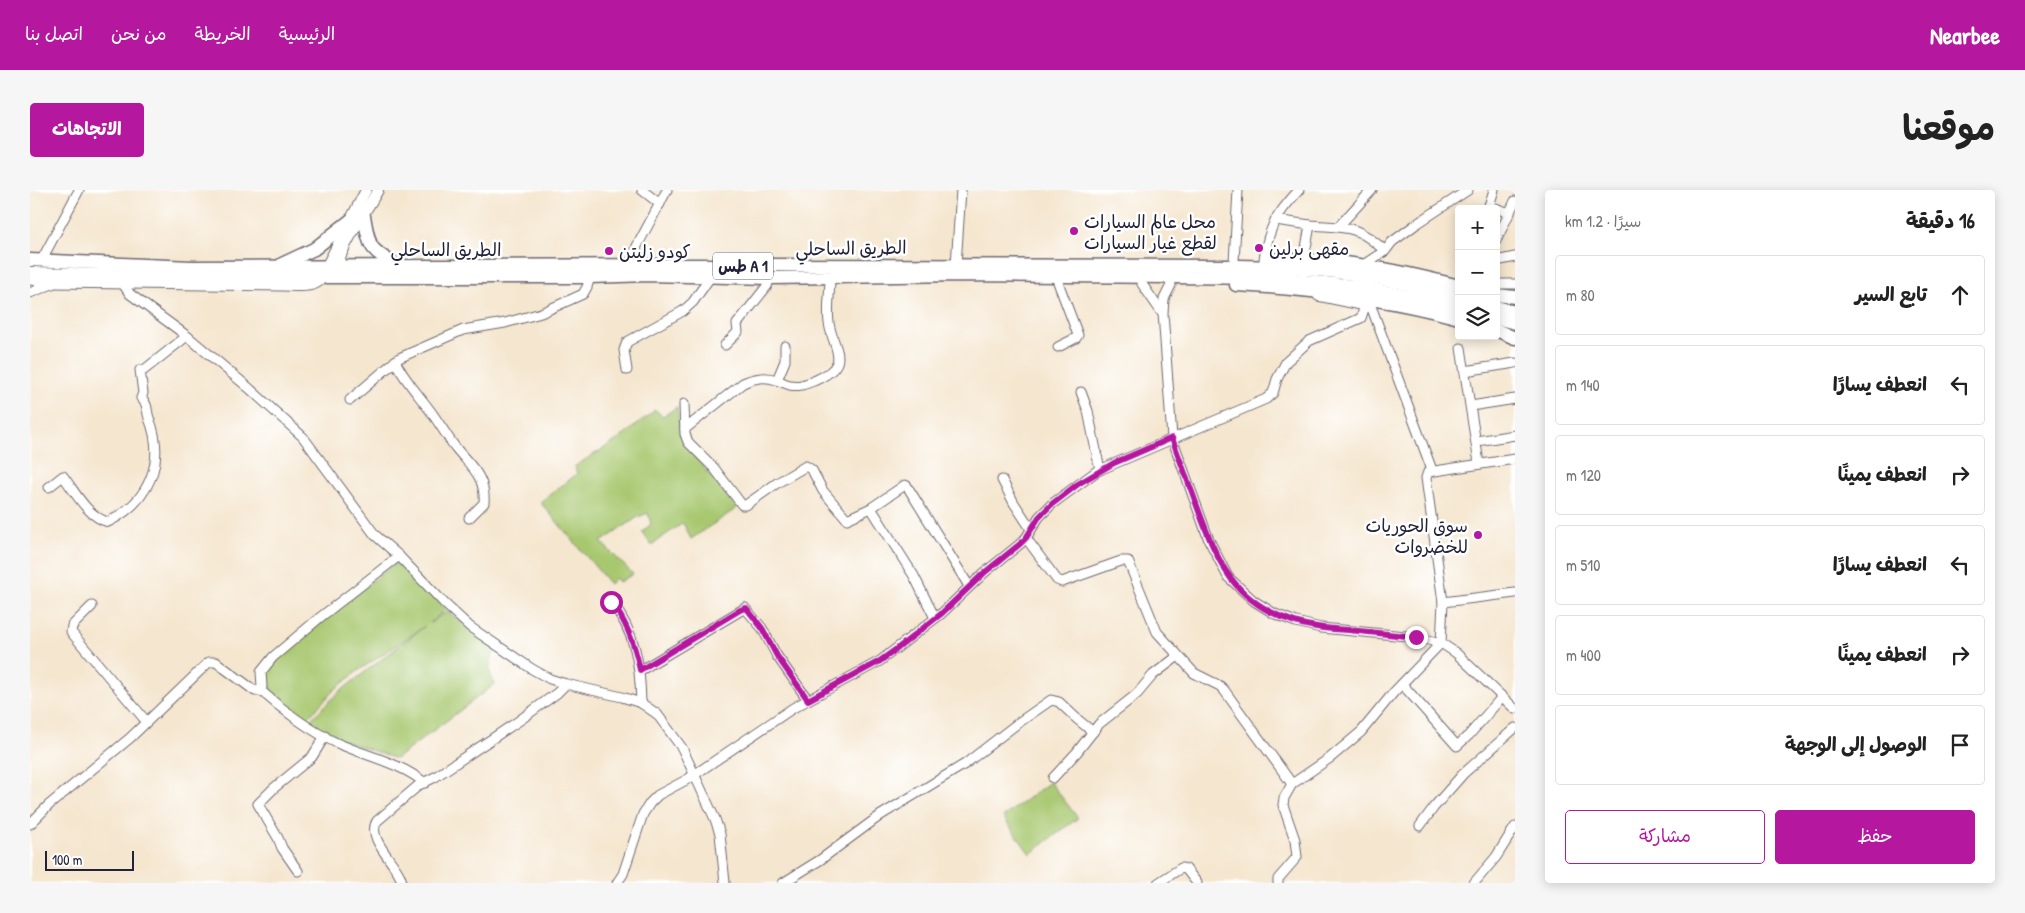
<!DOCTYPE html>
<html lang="ar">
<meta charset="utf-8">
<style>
body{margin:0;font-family:"Patrick Hand","Playpen Sans Arabic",sans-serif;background:#f6f6f6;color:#222;direction:rtl}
.controls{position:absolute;right:15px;top:15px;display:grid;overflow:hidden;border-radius:5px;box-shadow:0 2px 12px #0003}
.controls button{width:45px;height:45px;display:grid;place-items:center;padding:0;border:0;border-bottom:1px solid #e0e0e0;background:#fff;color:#222;font:25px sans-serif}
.scale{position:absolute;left:15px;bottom:12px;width:89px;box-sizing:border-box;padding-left:5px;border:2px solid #22223b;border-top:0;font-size:14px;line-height:18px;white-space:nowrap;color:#22223b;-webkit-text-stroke:4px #fff;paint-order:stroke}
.stop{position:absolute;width:15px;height:15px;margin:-11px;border:4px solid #b5179e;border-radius:50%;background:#fff}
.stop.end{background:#b5179e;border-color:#fff;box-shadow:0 1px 5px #0008}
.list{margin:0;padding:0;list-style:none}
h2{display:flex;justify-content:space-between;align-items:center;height:65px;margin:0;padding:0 20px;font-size:21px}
h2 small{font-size:16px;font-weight:400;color:#767676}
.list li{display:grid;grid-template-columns:32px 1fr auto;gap:15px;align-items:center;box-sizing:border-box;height:80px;margin:0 10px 10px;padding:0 10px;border:1px solid #e0e0e0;border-radius:5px}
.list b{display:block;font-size:19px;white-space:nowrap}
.list em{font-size:16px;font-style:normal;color:#767676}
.actions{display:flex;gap:10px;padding:15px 20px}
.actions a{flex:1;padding:11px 0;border:1px solid #b5179e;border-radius:5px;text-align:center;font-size:18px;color:#b5179e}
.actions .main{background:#b5179e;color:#fff}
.icon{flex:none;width:28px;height:28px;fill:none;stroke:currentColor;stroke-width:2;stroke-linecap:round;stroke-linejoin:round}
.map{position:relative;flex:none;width:1485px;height:693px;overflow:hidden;direction:ltr;border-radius:5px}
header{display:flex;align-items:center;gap:30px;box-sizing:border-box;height:70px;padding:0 25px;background:#b5179e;color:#fff}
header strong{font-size:24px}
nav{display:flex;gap:28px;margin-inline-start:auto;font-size:18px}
.intro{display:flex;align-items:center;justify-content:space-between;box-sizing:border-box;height:120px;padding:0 30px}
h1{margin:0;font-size:35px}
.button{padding:12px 22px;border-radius:5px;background:#b5179e;color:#fff;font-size:18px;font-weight:700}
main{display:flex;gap:30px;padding:0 30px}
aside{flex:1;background:#fff;border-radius:5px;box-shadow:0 2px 12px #0003}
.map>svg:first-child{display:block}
</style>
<header>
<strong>Nearbee</strong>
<nav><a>الرئيسية</a><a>الخريطة</a><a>من نحن</a><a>اتصل بنا</a></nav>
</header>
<div class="intro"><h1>موقعنا</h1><a class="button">الاتجاهات</a></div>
<main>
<aside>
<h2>16 دقيقة<small>سيرًا · 1.2 km</small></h2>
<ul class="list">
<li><svg class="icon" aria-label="ahead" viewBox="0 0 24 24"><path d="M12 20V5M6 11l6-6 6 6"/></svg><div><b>تابع السير</b></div><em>80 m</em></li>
<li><svg class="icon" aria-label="left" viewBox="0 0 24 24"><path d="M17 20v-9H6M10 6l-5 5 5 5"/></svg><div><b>انعطف يسارًا</b></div><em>140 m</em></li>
<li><svg class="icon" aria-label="right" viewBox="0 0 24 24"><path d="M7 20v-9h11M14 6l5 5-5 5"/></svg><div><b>انعطف يمينًا</b></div><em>120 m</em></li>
<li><svg class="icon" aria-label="left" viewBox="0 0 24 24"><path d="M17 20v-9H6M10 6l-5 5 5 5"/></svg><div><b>انعطف يسارًا</b></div><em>510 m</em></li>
<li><svg class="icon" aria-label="right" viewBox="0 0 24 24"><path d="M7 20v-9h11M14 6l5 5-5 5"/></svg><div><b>انعطف يمينًا</b></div><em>400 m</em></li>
<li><svg class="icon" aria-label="arrive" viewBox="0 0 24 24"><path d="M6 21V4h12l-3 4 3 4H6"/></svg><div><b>الوصول إلى الوجهة</b></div></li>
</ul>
<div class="actions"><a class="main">حفظ</a><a>مشاركة</a></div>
</aside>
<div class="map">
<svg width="1485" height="693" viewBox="0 0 1485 693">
<rect width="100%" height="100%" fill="#fff"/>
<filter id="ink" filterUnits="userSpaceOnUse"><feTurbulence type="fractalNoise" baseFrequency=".02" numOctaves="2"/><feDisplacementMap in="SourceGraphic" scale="10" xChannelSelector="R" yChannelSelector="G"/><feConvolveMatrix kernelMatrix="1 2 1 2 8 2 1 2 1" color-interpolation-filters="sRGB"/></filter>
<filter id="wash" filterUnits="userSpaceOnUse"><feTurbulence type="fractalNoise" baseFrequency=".0096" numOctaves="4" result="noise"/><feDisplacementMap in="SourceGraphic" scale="20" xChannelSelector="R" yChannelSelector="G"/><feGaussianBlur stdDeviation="1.12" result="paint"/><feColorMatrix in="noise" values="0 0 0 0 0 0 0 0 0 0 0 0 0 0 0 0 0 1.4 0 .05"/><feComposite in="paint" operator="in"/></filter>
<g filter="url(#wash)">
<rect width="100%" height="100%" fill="#f5e6cf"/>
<!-- green -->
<g fill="#a8c870" stroke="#657556">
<polygon points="647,217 650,244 665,267 707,318 661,349 653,333 621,355 612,342 621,334 618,323 608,327 571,352 603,384 589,392 586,388 580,394 510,312 547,284 545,276 589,249 625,220 633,226"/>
<path d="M370,369L416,419L400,433L417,421L466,459C459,473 457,480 465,494L366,569L307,548L278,532L309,502L395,436L328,481L304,500L276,530L243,505L237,491L240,477L268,450Z"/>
<polygon points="1020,592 1048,628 1000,664 973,627"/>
</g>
</g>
<g filter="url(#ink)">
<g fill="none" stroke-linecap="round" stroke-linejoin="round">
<defs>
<g id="minor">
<polyline points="612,0 630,14"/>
<polyline points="1459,16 1480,23"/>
<polyline points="1458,19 1464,0"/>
<polyline points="1245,30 1280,35"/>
<polyline points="1309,36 1342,0"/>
<polyline points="1466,51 1485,11"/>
<path d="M1274,69L1280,35C1317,38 1326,34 1355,61"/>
<path d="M1234,70C1238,37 1247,24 1269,0"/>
<polyline points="11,71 49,0"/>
<polyline points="1466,71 1485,67"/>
<polyline points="1204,72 1208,0"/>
<polyline points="926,75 931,0"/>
<polyline points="1333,75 1355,61 1362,52 1385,35 1438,0"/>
<polyline points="602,76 607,56 637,0"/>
<polyline points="1026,87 1048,145 1046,148 1028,157"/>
<path d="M0,90L24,93L253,96C265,96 287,100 293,87"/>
<polyline points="93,94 100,104 157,146 219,198 273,247 345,345 369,366 415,414 440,437 502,479 520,489 536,494 592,507 611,513 627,524 652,558 685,629 690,644 695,693"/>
<polyline points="1112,94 1132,123"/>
<polyline points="1466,94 1485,94"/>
<polyline points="1141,95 1134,109 1133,123 1142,248 1179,350 1198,387 1224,411 1245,424 1266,432 1291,438 1386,447 1411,453 1426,463 1485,519"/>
<polyline points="0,103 22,94"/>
<polyline points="1338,108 1402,280"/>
<polyline points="695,155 708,142 707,134 737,96 741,85"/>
<polyline points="1431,158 1449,273"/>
<path d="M365,171C374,189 387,203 399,219C408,231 416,245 425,257C440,276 456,286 454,313L439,328"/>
<polyline points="597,180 594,160 597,152 653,121 663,112 681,86"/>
<polyline points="1435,181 1485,173"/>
<polyline points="747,190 755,171 755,156"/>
<polyline points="1051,202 1058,221 1070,280"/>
<polyline points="320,210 369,168 433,140 475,133 511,123 553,104 557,97 560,87"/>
<polyline points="654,214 655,244 658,252 684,278 712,315 716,315 747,293 776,276 782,280 793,301 817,329 841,318 875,295 877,296 939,396"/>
<polyline points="1441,216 1485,209"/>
<path d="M655,239L713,193C723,188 736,186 746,190C751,191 755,194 760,195C770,197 778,193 786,190C823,173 803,160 799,133C797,119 800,102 800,87"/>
<polyline points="1447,251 1485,245"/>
<polyline points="972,290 984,313 1001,339"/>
<path d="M19,297L33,286C45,302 58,327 78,332C120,311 136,271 119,228C116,220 119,215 111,208L113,203L110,180H114L157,146"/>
<polyline points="841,318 884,386 905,428"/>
<polyline points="996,348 1027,390 1032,392 1091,371 1098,371 1127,442 1164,483 1190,496 1194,500 1262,594"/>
<path d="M581,412C606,443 610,474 611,513"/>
<polyline points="1413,412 1485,403"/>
<polyline points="62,416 42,436 41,442 116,531"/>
<polyline points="611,480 715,418 732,438 747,466 778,510"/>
<polyline points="1372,494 1427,556 1439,545 1472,507"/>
<path d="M230,500C250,518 282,542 307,553C336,566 369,572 395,593"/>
<polyline points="1023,588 1047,562 1069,534 1107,504 1123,485 1148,466"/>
<polyline points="0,634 19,615 100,548 179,472 186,472 225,501 230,500 232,497 231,482 243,467 288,429 369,366"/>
<polyline points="1390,636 1404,617 1433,584 1485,538"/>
<polyline points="268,681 252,658 248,648 228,614 244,598 282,567 295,546"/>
<path d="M372,693C370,675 335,650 347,631L389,595L405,587L490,530L527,503L536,494"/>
<polyline points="587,693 593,684 613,624 620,613 628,605 658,589 763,518 850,471 911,424 954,383 990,354 996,348 1009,327 1022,314 1067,281 1236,209 1243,203 1247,189 1256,172 1279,151 1331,128 1334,119 1331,115 1288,106"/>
<polyline points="753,693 790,670 851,625 935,574 988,533 1021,510 1029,512 1047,529 1063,542"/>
<polyline points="1128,693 1151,678 1156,679 1167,693"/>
<polyline points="1248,693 1248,689 1267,667 1265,650 1253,615 1254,608 1262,594 1300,568 1331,542 1364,502 1411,453 1413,412 1396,288 1398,282 1485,269"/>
<polyline points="1444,693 1466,667 1485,637"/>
</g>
<g id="major">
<polyline points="294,81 336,0"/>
<path d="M305,83C311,56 334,25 348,0"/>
</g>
<g id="highway">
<path d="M334,26C340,59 339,59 368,76"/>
<path d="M0,70L161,77L665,75L1209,76C1251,77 1293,79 1335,86C1367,91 1398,100 1429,108"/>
<path d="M1241,70C1305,67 1367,80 1429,96"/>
<polyline points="252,74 284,59 321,30"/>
<polyline points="0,83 160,87 560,87 618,85 741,88 930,85 1245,88 1334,97 1429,118"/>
<path d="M1206,95C1282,99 1356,108 1429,128"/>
<polyline points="1466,105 1485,107"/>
<polyline points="1466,117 1485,122"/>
<polyline points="1466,128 1485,133"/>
<polyline points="1466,140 1485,148"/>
</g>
</defs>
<!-- minor casing -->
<use href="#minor" stroke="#6c676f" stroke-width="11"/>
<!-- major casing -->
<use href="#major" stroke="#6c676f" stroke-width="12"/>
<!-- highway casing -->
<use href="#highway" stroke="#6c676f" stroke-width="15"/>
<!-- minor -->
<use href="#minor" stroke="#fff" stroke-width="9"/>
<!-- major -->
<use href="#major" stroke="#fff" stroke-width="10"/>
<!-- highway -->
<use href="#highway" stroke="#fff" stroke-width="12"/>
</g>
</g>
<g fill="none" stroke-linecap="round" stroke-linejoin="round" filter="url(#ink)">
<!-- route -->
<path stroke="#b5179e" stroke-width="6" d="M581,412C597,432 605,455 610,480L710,420L716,418L718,420L732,438L747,466L778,510L850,471L868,458L911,424L954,383L990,354L996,348L1009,327L1022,314L1048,294L1084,273L1142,248C1150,271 1159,293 1167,316C1188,373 1203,412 1265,432C1286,439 1308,439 1329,441C1348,443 1367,445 1386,447"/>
</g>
<!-- markers -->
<g fill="#b5179e" stroke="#fff" stroke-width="2">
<circle cx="1044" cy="41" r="5"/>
<circle cx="1229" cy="58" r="5"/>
<circle cx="579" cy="61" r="5"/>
<circle cx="1448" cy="345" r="5"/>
</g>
<g text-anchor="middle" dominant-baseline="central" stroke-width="5" stroke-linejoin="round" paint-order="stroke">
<!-- shield labels -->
<rect fill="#fff" stroke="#646476" stroke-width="1" x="683" y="62.5" width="60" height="27" rx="4"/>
<g font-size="16" font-weight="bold" fill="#22223b">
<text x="713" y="76">طس A 1</text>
</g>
<!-- poi labels -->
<g font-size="18" fill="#22223b" stroke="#fff" text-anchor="start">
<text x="1054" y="31">محل عالم السيارات<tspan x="1054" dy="21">لقطع غيار السيارات</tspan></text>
<text x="1239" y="58">مقهى برلين</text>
<text x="589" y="61">كودو زليتن</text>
<text x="1438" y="335" text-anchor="end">سوق الحوريات<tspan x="1438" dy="21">للخضروات</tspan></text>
</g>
<!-- street labels -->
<g font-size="18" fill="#22223b" stroke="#fff">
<text transform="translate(821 58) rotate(-1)">الطريق الساحلي</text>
<text x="416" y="59">الطريق الساحلي</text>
</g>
</g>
</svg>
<div class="controls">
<button>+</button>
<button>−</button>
<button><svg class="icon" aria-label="layers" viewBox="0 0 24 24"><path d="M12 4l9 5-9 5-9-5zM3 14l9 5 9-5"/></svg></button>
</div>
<div class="scale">100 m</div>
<div class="stop" style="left:581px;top:412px"></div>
<div class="stop end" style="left:1386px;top:447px"></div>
</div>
</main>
